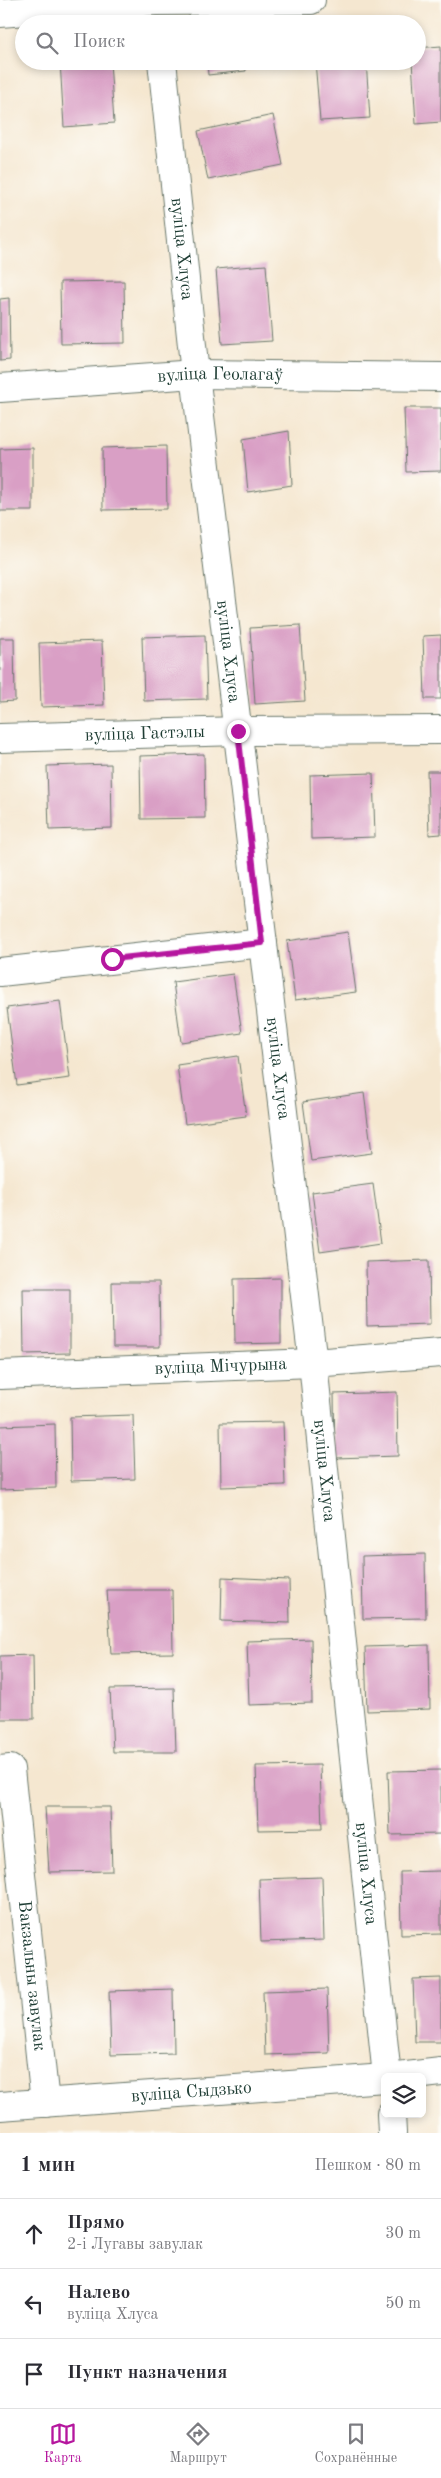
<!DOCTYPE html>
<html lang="ru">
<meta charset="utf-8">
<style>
body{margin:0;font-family:"Old Standard TT",serif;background:#f7f7f7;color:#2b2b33}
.controls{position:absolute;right:15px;bottom:15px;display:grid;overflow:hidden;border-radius:8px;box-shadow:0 2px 8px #0003}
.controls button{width:45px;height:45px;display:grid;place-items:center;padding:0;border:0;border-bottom:1px solid #e1e1e2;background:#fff;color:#2b2b33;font:25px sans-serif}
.stop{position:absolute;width:15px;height:15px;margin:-11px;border:4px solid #b5179e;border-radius:50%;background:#fff}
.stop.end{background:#b5179e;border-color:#fff;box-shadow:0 1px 5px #0008}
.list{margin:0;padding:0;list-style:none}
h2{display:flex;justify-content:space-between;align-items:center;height:65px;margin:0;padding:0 20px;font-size:21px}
h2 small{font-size:16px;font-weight:400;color:#7c7c81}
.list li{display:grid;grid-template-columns:32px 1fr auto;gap:15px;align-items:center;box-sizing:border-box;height:70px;padding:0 20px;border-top:1px solid #e1e1e2}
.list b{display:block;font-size:19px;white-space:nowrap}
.list p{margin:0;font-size:16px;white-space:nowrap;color:#7c7c81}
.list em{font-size:16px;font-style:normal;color:#7c7c81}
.icon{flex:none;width:28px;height:28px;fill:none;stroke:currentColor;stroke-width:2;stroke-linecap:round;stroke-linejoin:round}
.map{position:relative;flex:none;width:441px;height:2133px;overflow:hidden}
.search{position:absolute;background:#fff;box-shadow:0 2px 8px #0003;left:15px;right:15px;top:15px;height:55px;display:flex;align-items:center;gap:12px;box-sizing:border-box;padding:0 18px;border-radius:28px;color:#7c7c81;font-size:19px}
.sheet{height:275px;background:#fff}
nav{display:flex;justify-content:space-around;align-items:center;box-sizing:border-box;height:70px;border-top:1px solid #e1e1e2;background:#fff;font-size:14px;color:#7c7c81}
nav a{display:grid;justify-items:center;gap:2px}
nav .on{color:#b5179e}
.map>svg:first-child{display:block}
</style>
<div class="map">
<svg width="441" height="2133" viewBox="0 0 441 2133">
<rect width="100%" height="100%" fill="#fdfcf7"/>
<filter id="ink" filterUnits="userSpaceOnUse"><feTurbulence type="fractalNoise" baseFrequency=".02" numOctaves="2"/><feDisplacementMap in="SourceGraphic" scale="10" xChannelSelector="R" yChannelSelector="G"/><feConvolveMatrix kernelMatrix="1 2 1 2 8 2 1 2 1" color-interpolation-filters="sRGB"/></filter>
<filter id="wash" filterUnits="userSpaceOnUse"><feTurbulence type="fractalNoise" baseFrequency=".0096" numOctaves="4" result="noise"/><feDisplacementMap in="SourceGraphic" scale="20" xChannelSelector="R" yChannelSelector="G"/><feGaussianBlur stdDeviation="1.12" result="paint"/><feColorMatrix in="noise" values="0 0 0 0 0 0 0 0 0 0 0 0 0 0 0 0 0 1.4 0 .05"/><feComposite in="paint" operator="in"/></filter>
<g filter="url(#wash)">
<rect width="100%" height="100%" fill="#f5e7d0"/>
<g id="blocks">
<!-- building -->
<g fill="#d99fc5">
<polygon points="441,46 441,122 416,124 412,61 417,61 417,48"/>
<polygon points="60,61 110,61 114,123 64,127"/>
<polygon points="207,61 245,61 246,71 208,75"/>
<polygon points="315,61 366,61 370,118 320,121"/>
<polygon points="273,115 283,165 208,180 198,131"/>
<polygon points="266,265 272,341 222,344 216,269"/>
<polygon points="124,281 125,343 61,344 60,282"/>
<polygon points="9,298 10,360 0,361 0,299"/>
<polygon points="404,408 441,408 441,471 406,472"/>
<polygon points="289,431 292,485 248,492 243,439"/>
<polygon points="166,446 167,509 103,510 102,448"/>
<polygon points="33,448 33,511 0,511 0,449"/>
<polygon points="300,625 305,701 255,704 250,628"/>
<polygon points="205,635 207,699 144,701 142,637"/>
<polygon points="441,635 441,699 425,699 423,636"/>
<polygon points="0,638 14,638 15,701 0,702"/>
<polygon points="102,641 104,705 41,707 39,643"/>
<polygon points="204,754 205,818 141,819 140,756"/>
<polygon points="111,764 112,828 49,830 47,766"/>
<polygon points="427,771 441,771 441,834 429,835"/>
<polygon points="373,773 375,837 311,839 310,775"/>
<polygon points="348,932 356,992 295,1000 287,941"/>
<polygon points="233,974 242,1033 181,1042 173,982"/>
<polygon points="60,1001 70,1078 17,1085 7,1008"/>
<polygon points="238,1056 246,1116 185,1124 177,1065"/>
<polygon points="364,1093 372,1153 311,1161 303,1102"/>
<polygon points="373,1184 381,1243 320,1252 312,1192"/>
<polygon points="429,1260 430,1324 367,1326 366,1262"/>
<polygon points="281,1278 281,1343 235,1344 234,1279"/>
<polygon points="112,1282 159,1282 160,1347 113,1347"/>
<polygon points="23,1289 70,1289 70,1353 24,1354"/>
<polygon points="397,1392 398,1456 335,1458 334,1394"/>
<polygon points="133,1415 135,1479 71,1481 70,1417"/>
<polygon points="283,1422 285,1485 221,1487 220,1423"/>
<polygon points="55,1424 56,1488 0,1490 0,1426"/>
<polygon points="425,1554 426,1618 363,1619 362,1556"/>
<polygon points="222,1577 289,1580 290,1623 221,1621"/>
<polygon points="107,1590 172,1590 173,1653 111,1654"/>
<polygon points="311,1639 312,1703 249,1705 247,1641"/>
<polygon points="429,1645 430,1709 367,1711 365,1647"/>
<polygon points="33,1655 34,1719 0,1719 0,1656"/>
<polygon points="174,1688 176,1752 113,1752 110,1689"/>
<polygon points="320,1765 322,1829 258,1830 256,1766"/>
<polygon points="441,1770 441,1834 390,1835 388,1771"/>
<polygon points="45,1807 110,1807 112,1871 49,1872"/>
<polygon points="441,1871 441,1934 401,1935 400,1872"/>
<polygon points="322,1877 324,1940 261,1942 259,1879"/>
<polygon points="441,1978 441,2042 415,2042 413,1979"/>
<polygon points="173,1989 174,2053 111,2055 109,1991"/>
<polygon points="327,1989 329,2053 265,2055 263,1991"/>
</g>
</g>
</g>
<g filter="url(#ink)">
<use href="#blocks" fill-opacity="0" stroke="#6a786b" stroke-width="1"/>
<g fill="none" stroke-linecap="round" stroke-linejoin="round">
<defs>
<g id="street">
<polyline points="0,13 155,1 311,0"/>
<path id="s1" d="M162,61L195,374L313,1363L387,2077"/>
<path id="s2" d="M0,388L195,374L441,377"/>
<path id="s3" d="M0,738L239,731L441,730"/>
<polyline points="0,972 263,943"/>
<path id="s4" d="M0,1375L313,1363L441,1353"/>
<path id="s5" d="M0,1770L10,1769L45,2103"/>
<polyline points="391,2114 392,2133"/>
</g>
<g id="secondary">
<polyline points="398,2077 441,2072"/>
<path id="s6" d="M0,2106L385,2078"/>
</g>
</defs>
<!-- street casing -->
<use href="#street" stroke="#6a786b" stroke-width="30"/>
<!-- secondary casing -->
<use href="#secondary" stroke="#6a786b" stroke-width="30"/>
<!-- street -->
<use href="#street" stroke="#fff" stroke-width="28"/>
<!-- secondary -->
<use href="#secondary" stroke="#fff" stroke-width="28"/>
</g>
</g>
<g fill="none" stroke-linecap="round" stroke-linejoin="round" filter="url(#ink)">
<!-- route -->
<polyline stroke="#b5179e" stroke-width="6" points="112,959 262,943 238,731"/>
</g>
<g text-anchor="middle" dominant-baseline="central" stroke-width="5" stroke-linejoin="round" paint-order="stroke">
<!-- street labels -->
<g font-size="18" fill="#1f3d34" stroke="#fdfcf7">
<text stroke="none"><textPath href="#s1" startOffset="189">вуліца Хлуса</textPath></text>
<text stroke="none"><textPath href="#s2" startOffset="221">вуліца Геолагаў</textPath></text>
<text stroke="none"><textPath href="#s1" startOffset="594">вуліца Хлуса</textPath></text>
<text stroke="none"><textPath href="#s3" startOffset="145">вуліца Гастэлы</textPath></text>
<text stroke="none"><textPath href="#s1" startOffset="1014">вуліца Хлуса</textPath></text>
<text stroke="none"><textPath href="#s4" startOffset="221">вуліца Мічурына</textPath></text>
<text stroke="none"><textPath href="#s1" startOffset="1419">вуліца Хлуса</textPath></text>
<text stroke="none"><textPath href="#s1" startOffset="1824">вуліца Хлуса</textPath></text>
<text stroke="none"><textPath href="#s5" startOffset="218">Вакзальны завулак</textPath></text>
<text stroke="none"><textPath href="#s6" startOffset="192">вуліца Сыдзько</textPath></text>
</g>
</g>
</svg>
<div class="controls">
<button><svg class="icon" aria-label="layers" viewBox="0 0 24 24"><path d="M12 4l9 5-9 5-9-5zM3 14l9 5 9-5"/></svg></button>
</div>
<div class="stop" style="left:112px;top:959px"></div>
<div class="stop end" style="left:238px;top:731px"></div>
<div class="search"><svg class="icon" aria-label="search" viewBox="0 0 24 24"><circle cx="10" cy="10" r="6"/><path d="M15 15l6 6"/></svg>Поиск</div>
</div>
<section class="sheet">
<h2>1 мин<small>Пешком · 80 m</small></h2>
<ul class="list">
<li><svg class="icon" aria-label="ahead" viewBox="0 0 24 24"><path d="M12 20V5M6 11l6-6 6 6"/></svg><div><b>Прямо</b><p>2-і Лугавы завулак</p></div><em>30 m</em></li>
<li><svg class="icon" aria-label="left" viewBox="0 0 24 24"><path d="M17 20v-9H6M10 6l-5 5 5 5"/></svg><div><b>Налево</b><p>вуліца Хлуса</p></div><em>50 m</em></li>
<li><svg class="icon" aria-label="arrive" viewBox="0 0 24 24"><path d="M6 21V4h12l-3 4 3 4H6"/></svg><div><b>Пункт назначения</b></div></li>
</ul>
</section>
<nav>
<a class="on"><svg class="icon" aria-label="map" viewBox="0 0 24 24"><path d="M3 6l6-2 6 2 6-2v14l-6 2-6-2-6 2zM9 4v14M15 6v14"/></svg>Карта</a>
<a><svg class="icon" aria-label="directions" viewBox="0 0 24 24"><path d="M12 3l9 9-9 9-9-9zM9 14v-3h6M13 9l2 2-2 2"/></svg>Маршрут</a>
<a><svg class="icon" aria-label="saved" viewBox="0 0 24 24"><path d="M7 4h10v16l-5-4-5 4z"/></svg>Сохранённые</a>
</nav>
